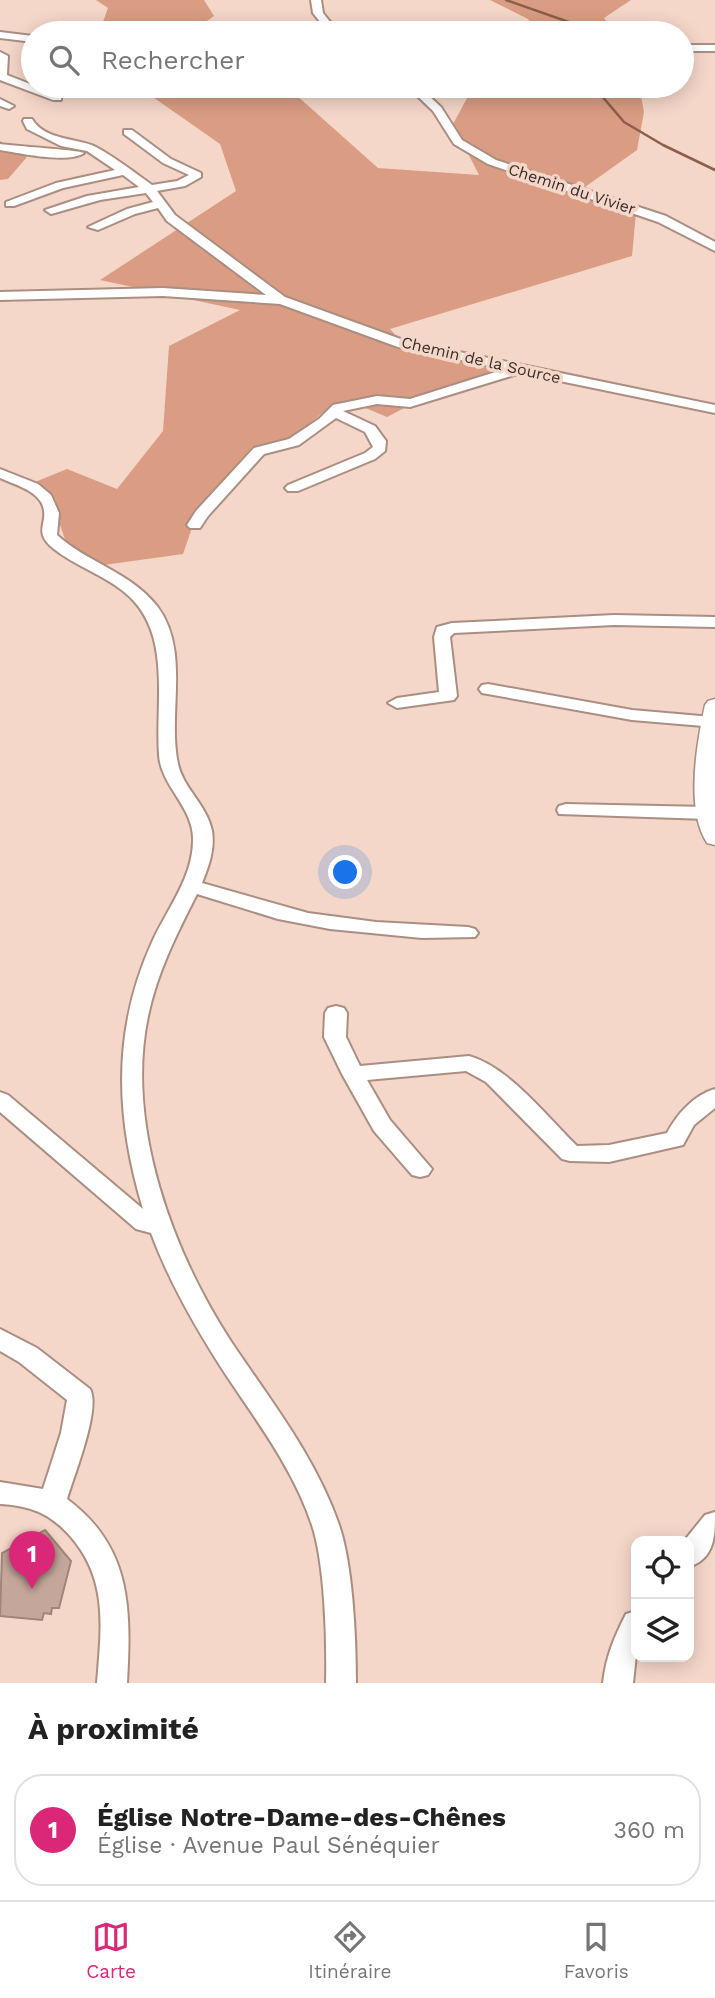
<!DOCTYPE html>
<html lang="fr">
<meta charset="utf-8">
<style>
body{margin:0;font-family:"Work Sans",sans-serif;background:#f6f6f6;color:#222}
.controls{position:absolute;right:21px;bottom:21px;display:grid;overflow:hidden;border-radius:14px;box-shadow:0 4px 18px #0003}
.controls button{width:63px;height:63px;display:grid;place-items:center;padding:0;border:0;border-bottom:2px solid #e0e0e0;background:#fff;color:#222;font:35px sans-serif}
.you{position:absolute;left:346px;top:873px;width:24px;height:24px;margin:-18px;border:5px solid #fff;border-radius:50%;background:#1a73e8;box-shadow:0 0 0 10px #1a73e833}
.badge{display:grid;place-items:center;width:46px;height:46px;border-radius:50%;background:#db2777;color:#fff;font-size:23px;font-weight:700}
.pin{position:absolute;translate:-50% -58px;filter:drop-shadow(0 2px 4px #0008)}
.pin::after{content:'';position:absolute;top:37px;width:24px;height:21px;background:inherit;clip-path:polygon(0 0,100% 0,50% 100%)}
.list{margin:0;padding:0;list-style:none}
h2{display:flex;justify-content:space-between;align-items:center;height:91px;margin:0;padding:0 28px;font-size:30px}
h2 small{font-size:23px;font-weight:400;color:#767676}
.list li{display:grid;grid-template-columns:46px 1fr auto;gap:21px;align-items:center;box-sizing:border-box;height:112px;margin:0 14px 14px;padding:0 14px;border:2px solid #e0e0e0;border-radius:28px}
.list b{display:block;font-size:26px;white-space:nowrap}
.list p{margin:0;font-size:23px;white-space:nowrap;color:#767676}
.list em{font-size:23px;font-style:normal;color:#767676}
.icon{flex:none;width:38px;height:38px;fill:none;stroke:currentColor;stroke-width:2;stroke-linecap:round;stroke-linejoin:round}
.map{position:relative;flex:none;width:715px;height:1683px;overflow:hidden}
.search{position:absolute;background:#fff;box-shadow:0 4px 18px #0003;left:21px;right:21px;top:21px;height:77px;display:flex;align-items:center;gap:18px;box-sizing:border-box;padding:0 24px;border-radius:38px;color:#767676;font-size:26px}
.sheet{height:217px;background:#fff}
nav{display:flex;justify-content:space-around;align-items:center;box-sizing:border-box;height:98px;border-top:2px solid #e0e0e0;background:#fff;font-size:19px;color:#767676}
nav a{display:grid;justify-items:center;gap:4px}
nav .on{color:#db2777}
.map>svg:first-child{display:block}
</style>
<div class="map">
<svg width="715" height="1683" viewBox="0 0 715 1683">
<rect width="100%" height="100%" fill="#f5d7c9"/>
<!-- forest -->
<g fill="#da9d83">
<polygon points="96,0 204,0 214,16 190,33 99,33 108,8"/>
<polygon points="490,0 631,0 604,18 615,33 541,33 528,19"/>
<polygon points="137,86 231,86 295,94 378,168 479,175 453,124 472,89 483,86 639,86 644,112 637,150 578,192 636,213 632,256 390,329 401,341 502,368 483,378 441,389 387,417 351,402 327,409 292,438 252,447 195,519 183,554 104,565 68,548 51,499 35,482 67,469 117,489 163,431 169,346 240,310 100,280 236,191 220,144"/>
<polygon points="0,141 27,157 8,179 0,180"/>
</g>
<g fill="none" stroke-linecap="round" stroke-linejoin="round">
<!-- stream -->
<g stroke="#8b5f4b" stroke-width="2.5">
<polyline points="506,0 600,33"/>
<polyline points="608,86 601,95 624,122 663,145 715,170"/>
</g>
</g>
<!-- building -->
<polygon fill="#c4a79a" stroke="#a18579" stroke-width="2" points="45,1530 71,1561 59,1608 52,1608 51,1614 44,1613 42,1620 0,1616 2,1553"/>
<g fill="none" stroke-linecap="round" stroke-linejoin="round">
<defs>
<g id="minor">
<polygon points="311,0 321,0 323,13 339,33 329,33 313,13"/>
<polygon points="641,28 651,31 653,33 638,33 636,31"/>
<polygon points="0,32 33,36 33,42 0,38"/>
<rect x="682" y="45" width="33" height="6"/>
<polygon points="0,52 8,56 7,75 61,96 61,100 53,100 0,80"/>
<polygon points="84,86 96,86 102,90 97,93"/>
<polygon points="407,86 418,86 441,107 462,140 496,160 666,216 715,242 715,251 658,222 488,164 454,144 433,111"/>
<polygon points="0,99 14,106 9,109 0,106"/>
<path d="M24,119H32C45,141 79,138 96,147C116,158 134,172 152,185L177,181L189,175L163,163L124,134V130H132L171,159L201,173V177L185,186L157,191L175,215L285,297L406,341L715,405V413L521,373L410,407L377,404L343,411L375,426L386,441L385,451L375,459L298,491H288L285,488L288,485L365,453L373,447L365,432L336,418L299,445L264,454L208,516L200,528H190L187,525L196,511L254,448L289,439L319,419L333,405L377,396L410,399L505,369L398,347L280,304L163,296L0,300V292L163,288L266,295L167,221L158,208L135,214L98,230L88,227L127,209L153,202L146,193L100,200L51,214L45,210L87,196L139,187L123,175L63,188L14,206H6V202L56,183L115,170L87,151L61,146L27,129L23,121Z"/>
<path d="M0,144C13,146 79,150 84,153C68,164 19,153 0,150Z"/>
<path d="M0,469L38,484L51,495L59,513L57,535C88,563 130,572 157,606C191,651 167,713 178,764C183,788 207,805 212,831C215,848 209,866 202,883L308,913L376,922L468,927L475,929L478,933L475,937L422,938L330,929L278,919L197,894C177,933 157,973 148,1016C125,1125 173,1253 232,1343C271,1401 316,1458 339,1525C353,1566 356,1639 356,1683H326C327,1640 325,1565 312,1525C294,1471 259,1424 228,1378C198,1332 170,1284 151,1233L136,1229L0,1112V1092L8,1095L143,1209C115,1116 112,1029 153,940C168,908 192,878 193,842C195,808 161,787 159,755C155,699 173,630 123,591C102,574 75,566 54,549C30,530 52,522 41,502C33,489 13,484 0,478Z"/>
<polygon points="614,615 715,617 715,627 614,625 454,633 450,637 457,696 454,700 397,708 388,703 397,698 439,692 434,637 437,627 452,623"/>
<polygon points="488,684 632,710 712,717 715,717 715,727 632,720 482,693 479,689 482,685"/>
<polygon points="566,804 707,807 714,809 715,815 707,819 559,814 557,810 559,806"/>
<path d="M336,1006L344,1008L347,1013L346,1037L360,1066L469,1056C509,1067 547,1117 577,1146L609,1145L667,1133C677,1114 694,1095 715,1089V1108L694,1125L683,1145L609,1162L570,1161L562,1159L486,1082L466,1071L367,1080L390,1120L432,1169L428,1175L420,1177L412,1175L374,1131L342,1074L324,1037L325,1013L328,1008Z"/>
<path d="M0,1329L37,1348L90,1389C101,1409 74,1475 67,1499C132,1547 131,1610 127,1683H97C101,1630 109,1581 71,1537C50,1513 31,1506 0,1504V1482L43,1489L61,1433L67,1400L19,1362L0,1351Z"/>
<path d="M715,1512C715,1536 715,1558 689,1567V1541H684L705,1515Z"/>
<path d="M636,1611V1655L633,1683H603C606,1656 614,1638 626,1614Z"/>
</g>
<path id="tertiary" d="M715,699V845L707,843C685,810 697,741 705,705L708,701Z"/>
</defs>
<!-- minor casing -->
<use href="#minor" stroke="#aa8e82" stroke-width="4"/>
<!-- tertiary casing -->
<use href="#tertiary" stroke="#aa8e82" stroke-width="3"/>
<!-- minor -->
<use href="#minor" fill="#fff" fill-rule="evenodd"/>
<!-- tertiary -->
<use href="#tertiary" fill="#fff" fill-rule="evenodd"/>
</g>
<g text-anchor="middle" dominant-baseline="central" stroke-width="7" stroke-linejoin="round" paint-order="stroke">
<!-- far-street labels -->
<g font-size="16" fill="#382d28" stroke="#f5d7c9">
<text transform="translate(572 189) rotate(18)">Chemin du Vivier</text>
<text transform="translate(481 360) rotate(13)">Chemin de la Source</text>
</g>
</g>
</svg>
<div class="controls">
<button><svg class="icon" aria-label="locate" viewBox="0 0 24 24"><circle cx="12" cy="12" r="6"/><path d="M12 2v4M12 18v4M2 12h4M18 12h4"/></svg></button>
<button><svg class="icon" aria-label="layers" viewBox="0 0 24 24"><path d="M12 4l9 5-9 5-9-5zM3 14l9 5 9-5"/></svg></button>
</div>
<div class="you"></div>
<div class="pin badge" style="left:32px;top:1589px">1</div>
<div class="search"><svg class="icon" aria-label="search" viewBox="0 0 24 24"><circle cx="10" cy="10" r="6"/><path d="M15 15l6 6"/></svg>Rechercher</div>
</div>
<section class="sheet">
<h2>À proximité<small></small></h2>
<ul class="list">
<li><span class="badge">1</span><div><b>Église Notre-Dame-des-Chênes</b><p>Église · Avenue Paul Sénéquier</p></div><em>360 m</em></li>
</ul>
</section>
<nav>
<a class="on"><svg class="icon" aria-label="map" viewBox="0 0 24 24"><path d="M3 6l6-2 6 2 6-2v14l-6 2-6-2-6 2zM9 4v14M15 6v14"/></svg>Carte</a>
<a><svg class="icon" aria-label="directions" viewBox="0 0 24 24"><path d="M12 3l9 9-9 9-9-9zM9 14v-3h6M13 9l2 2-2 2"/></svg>Itinéraire</a>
<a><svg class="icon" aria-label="saved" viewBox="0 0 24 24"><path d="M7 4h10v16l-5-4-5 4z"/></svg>Favoris</a>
</nav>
